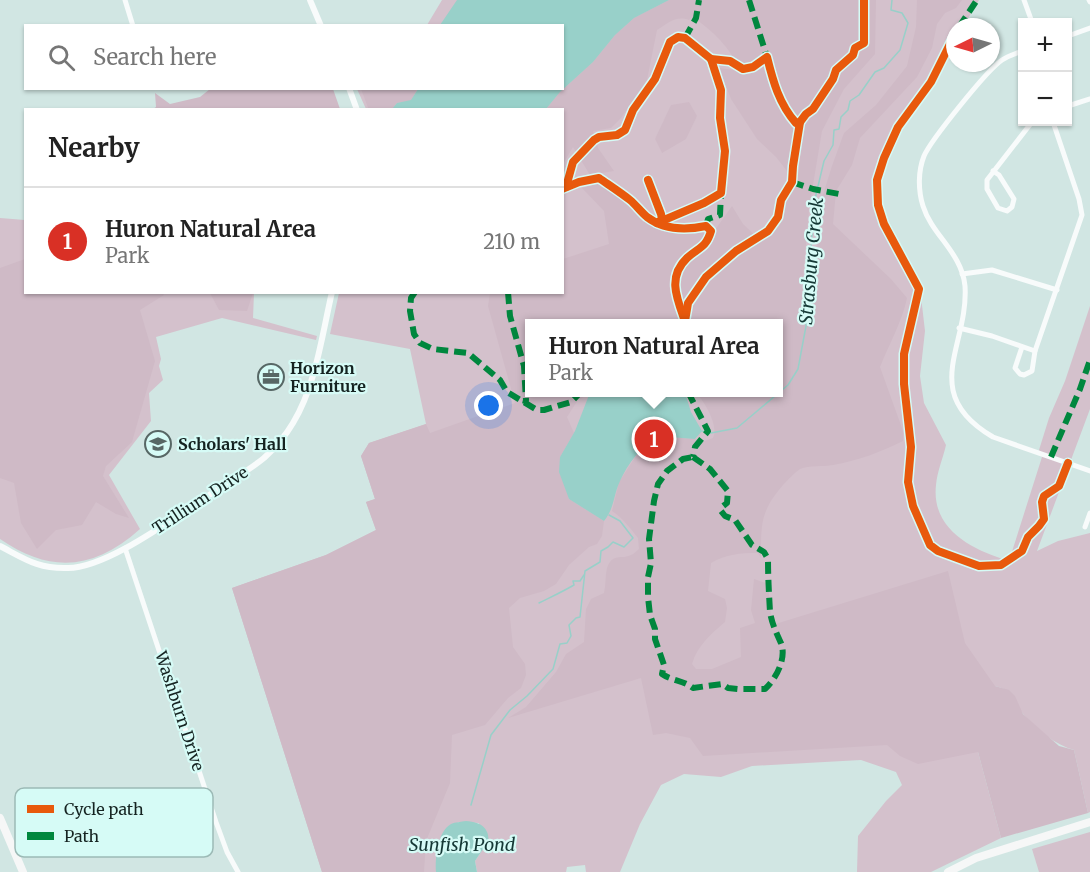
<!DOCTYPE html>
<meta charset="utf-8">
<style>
body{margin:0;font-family:Merriweather,serif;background:#f2f2f2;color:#222}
.controls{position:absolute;right:18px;top:18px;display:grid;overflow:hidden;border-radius:0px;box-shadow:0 2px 4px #0004}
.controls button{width:54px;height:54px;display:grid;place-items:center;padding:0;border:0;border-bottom:2px solid #e0e0e0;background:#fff;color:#222;font:30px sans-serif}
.compass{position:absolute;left:946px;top:18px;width:54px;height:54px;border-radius:50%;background:#fff;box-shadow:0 2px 4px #0004;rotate:265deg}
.you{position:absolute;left:489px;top:406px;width:21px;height:21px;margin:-15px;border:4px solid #fff;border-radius:50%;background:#1a73e8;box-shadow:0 0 0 9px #1a73e833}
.badge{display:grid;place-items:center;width:39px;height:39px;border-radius:50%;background:#d93025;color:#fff;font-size:20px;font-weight:700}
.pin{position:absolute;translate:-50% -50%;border:3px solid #fff;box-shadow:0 2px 6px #0006}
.popup{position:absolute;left:525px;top:319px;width:258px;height:78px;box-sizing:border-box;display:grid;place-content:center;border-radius:0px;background:#fff;filter:drop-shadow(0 2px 4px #0005);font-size:20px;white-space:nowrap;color:#767676}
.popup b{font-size:22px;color:#222}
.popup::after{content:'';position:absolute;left:50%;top:100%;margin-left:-12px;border:12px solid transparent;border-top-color:#fff}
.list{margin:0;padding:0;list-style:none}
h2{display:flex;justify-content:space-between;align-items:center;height:78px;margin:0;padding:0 24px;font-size:26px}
h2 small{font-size:20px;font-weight:400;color:#767676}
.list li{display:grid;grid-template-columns:39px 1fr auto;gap:18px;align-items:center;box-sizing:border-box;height:108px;padding:0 24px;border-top:2px solid #e0e0e0}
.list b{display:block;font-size:22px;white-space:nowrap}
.list p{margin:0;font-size:20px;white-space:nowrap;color:#767676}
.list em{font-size:20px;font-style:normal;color:#767676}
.icon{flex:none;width:33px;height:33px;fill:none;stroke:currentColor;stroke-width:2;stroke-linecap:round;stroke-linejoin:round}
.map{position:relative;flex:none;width:1090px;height:872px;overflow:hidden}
.search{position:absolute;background:#fff;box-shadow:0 2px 4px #0004;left:24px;top:24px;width:540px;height:66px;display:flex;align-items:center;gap:15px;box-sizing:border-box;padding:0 21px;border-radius:0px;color:#767676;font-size:22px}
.panel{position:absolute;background:#fff;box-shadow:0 2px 4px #0004;left:24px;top:108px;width:540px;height:186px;border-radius:0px}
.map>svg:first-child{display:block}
</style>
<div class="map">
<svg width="1090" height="872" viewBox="0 0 1090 872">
<rect width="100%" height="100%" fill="#d1e6e3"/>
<!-- green -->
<g fill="#d4c1cc" fill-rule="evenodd">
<path d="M442,0H979L963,27H955V41L948,54L924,95L911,109L893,138L883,162L878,187L881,213L920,288L925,331L920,376L924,403L946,445C943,458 937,472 936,485C931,530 973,550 1009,561L1042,457L1039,450L1049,418L1065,381L1090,306V409L1037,551L1058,541L1090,533V812L1088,813L1074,750C1056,745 1037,730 1024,715C1011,699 1020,693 995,686L978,752L1001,838L931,872H857L858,836L886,801L902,785L896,772L861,760L752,766L721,777L684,774L661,785L640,824L620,872H586L585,865L567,867L566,872H477L475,861L483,849L479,823L458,822L438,872H322L232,588L326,555L376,530L366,502L375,499L361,456L369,443L426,424L410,349L330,334L339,293L562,292V110L366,109L357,89L562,88V26L427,25ZM530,324H778V392H530Z"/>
<path d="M0,218L25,220L26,292L254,293L253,318L317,336L316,340L222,318L156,337L161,359L159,366L163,380L149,393L151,421L109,475L140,529C94,570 51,574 0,539Z"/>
<polygon points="1090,832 1090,872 1039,872 1032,849"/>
</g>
<!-- forest -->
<g fill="#cfbac6">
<path d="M669,0H876L875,54L844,89L822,131L809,209L804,266L802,302L807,315L813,299L821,201L832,166L844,133L876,105L907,66L916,27L917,0H962L956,8L945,13L937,24L932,48L917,77L860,138L852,165L836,191L833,224L891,279L907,298C902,322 889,344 880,367L903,431V441C881,452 857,461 833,465C823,467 809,465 800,469C794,473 788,480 783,485C760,512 761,524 761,558L758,553C740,553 726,554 711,563L708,591L725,599L727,608L725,622C711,634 697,646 692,664L696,669H712L741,657L740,628L755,623L751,610L754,579L768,584L772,625L948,571L965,643L995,686L1009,690L1015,696L1023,714L1059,746L1074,750L1088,813L1001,838L978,752L918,764L900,756L887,745L703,756L690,738L666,733L653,735L641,678L508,718L526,707L556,672L566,654L584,642L586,609L591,599L604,593C606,585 605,576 607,568C613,552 621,560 631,555C634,554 636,551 639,549L638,538C630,528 623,518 612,511L619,482L641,448L656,436L695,439L702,442L713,438C719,426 705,402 696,393L778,392V324H530V392L592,393L578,400L567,417L574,433L560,457L569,499L604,521L602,536L597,544L589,547L569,565L556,584L544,591L520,598L509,608L513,647L525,664L526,675L521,688L508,698L485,725L452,735L450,783L426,841L424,872H322L232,588L326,555L376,530L366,502L375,499L361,456L369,443L426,424L430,433L515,403L488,306L490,293L562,292L563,259L609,244L604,211L582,188L600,183L655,224L684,231L715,230L732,206L743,224L760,240L772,235L794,180L776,157L757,139L731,99L719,68L741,71C730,48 713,30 692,17L689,20C676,15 668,23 657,30L647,80L621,118L611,128L593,131L598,148L614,171L590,175L573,147L563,164L562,110L546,109L560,92L593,62L615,35L634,18Z"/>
<polygon points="418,88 411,101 397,103 392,109 369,110 361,89"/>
<polygon points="210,89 333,89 340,109 153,109 156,107 155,93 170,104 200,97"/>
<polygon points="689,102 697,116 686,139 662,153 655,139 671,105"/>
<polygon points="25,259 26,292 162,292 164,295 140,310 155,361 132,442 106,466 103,476 129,518 116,514 96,502 82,525 56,530 37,549 21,523 14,483 0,478 0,268"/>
<polygon points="210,293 253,293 247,311 219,310"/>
</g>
<!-- water -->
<g fill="#98d0c9">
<polygon points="457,0 669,0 634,18 615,35 593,62 560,92 546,109 392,109 397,103 411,100 418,89 562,88 562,26 440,25"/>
<path d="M592,392L682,393L686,396L691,412L702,431L695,439L656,436C641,448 628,463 620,481C613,496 615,507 604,521L569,499L559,472L560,457L575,431L589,395Z"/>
<path d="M466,821C482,822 491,829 488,846L483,849L475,861L477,872H436C435,859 437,832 451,824C455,822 461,822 466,821Z"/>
</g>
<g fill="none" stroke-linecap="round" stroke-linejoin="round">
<!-- stream -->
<g stroke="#98d0c9" stroke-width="1.5">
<polyline points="702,431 711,433 737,428 788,385 798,369 806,326 814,203 824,161 833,145 834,130 839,129 841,117 848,110 850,101 859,95 875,72 884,68 900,50 908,23 902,13 891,10 892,0"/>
<path d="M539,603C551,597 562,592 574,585L573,581H580L584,575"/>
<polyline points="471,805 491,735 510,710 527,696 553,669 560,644 567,643 571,636 569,625 576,618 580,617 585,571 600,562 601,551 608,547 613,542 624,547 633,538 620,521 609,515"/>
</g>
<!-- minor -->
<g stroke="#f8fbfb" stroke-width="5">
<polyline points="125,0 133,26"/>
<polyline points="1024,0 1032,22"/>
<polyline points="1089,0 1090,2"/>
<polyline points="1068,36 1090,28"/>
<path d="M1022,51C1015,54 1008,56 1002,60C987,70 931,140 924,156C918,171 918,190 923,206C932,235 962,253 965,286C969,346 918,393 993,437L1090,471"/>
<polyline points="1068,106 1090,99"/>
<polyline points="993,171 999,175 1014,199 1012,207 1007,211 998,208 987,189 987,180 1032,122"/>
<polyline points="962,274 992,270 1057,290"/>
<polyline points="959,328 992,336 1035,351"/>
<polyline points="1022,347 1015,368 1020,374 1024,375 1032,371 1035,351 1082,215 1079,199 1053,122"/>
<polyline points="1085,527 1090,513"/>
<polyline points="125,548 216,822 227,852 238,872"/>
</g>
<!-- tertiary -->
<g stroke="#f8fbfb" stroke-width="6">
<polyline points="310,0 321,26"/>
<polyline points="349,88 357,110"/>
<path d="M0,546C25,559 38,569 68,568C107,568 173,518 208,496C226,483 247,472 264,458C275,448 286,435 293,423C316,385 322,335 332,292"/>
</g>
<!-- secondary -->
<g stroke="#f6f7f7" stroke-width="8">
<polyline points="0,818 23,872"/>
<polyline points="948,872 976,858 1090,822"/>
</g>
<!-- quiet -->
<g stroke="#00873e" stroke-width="6" stroke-dasharray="12 6" stroke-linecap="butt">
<polyline points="749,0 767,57"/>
<polyline points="959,27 977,0"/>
<polyline points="685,38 696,18 699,0"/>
<polyline points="792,182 813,189 839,194"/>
<polyline points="706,226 708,219 720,215 721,193"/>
<polyline points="415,292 411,298 410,311 414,334 420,343 433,349 468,353 500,380 507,392 537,410 544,410 571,402 581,392"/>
<polyline points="508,292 510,316 524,366 526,400 525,404"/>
<polyline points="688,392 708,431 695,447 693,457"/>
<path d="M693,457L710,469L728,491L727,503L722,507L721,511L725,516L735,520L752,545L764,552L768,559C768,577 769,594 770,612C772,624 776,632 781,643C787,658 776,679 765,689H738L728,688L722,684L693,688C683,680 672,681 662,674L664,665L655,639V629L650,615L648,597V577L651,563L649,539L654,501L658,484L667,471L683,459Z"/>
<polyline points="1051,457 1080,389 1090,360"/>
</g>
<defs>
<g id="cycleway">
<polyline points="955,34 931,82 898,127 884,158 877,180 878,205 884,224 919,289 904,354 904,384 911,447 908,482 913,506 930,545 938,551 979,566 1001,565 1022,551 1028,537 1039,526 1044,519 1042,502 1044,496 1059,486 1068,463"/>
<path d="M711,59L730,61L743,69L753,67L767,57C773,81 779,104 796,123L800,122L806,114L813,109L833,79L836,70L853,55L855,48L864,43V0"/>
<polyline points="566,187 573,162 594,140 599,137 617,135 625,130 633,110 655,79 670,42 678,37 685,38 711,59 721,90 720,118 725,151 721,193 704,203 657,223 662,219 661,214 648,180"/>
<path d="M562,189L579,182L599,178C609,185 620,192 630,200C636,205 641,212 647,217C664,230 687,230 706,226L711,231C706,248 699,247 687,258C666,278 678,301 686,324"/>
<polyline points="685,321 688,303 706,277 736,251 768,231 778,217 781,200 792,182 793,166 800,122"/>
</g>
</defs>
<!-- cycleway casing -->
<use href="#cycleway" stroke="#d6fbf6" stroke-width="11"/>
<!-- cycleway -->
<use href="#cycleway" stroke="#e8590c" stroke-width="8"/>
</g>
<!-- icons -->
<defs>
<symbol id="office-ring" viewBox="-11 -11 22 22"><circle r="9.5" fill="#d6fbf6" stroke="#576765" stroke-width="1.5"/><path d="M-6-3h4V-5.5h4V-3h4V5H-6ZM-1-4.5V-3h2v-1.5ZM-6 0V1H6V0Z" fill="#576765"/></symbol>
<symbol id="school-ring" viewBox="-11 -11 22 22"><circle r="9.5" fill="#d6fbf6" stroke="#576765" stroke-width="1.5"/><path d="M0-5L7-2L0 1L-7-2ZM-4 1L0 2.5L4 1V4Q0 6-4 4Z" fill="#576765"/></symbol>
</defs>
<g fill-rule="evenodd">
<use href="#office-ring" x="256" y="362" width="30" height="30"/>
<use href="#school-ring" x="143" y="429" width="30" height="30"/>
</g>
<g text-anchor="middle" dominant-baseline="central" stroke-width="4.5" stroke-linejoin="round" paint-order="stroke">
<!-- poi labels -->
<g font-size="16" font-weight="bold" fill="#152321" stroke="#d6fbf6" text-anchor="start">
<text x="290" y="368">Horizon<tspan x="290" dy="18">Furniture</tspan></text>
<text x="178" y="444">Scholars' Hall</text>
</g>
<!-- street labels -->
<g font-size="16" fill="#152321" stroke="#d6fbf6">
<text transform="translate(200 500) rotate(-33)">Trillium Drive</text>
<text transform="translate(180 711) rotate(72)">Washburn Drive</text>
</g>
<!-- water labels -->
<g font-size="18" font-style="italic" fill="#153835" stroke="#d6fbf6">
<text transform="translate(811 261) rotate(-85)">Strasburg Creek</text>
<text x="462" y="844">Sunfish Pond</text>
</g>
</g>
<!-- legend -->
<rect x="15" y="788" width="198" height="69" rx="9" fill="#d6fbf6" stroke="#9cbab6" stroke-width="1.5"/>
<rect x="27" y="805" width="27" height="8" fill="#e8590c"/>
<rect x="27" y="832" width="27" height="8" fill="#00873e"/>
<g font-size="16" fill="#152321">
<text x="64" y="815">Cycle path</text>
<text x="64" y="842">Path</text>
</g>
</svg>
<div class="controls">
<button>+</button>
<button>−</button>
</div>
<svg class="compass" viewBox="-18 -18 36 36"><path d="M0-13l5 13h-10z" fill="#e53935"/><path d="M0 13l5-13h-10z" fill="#767676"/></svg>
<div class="you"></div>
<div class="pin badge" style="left:654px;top:439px">1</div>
<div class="popup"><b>Huron Natural Area</b>Park</div>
<div class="search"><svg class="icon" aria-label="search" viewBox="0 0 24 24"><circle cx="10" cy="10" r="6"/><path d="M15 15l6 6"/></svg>Search here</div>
<section class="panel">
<h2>Nearby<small></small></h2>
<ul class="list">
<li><span class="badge">1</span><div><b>Huron Natural Area</b><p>Park</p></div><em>210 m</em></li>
</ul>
</section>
</div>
